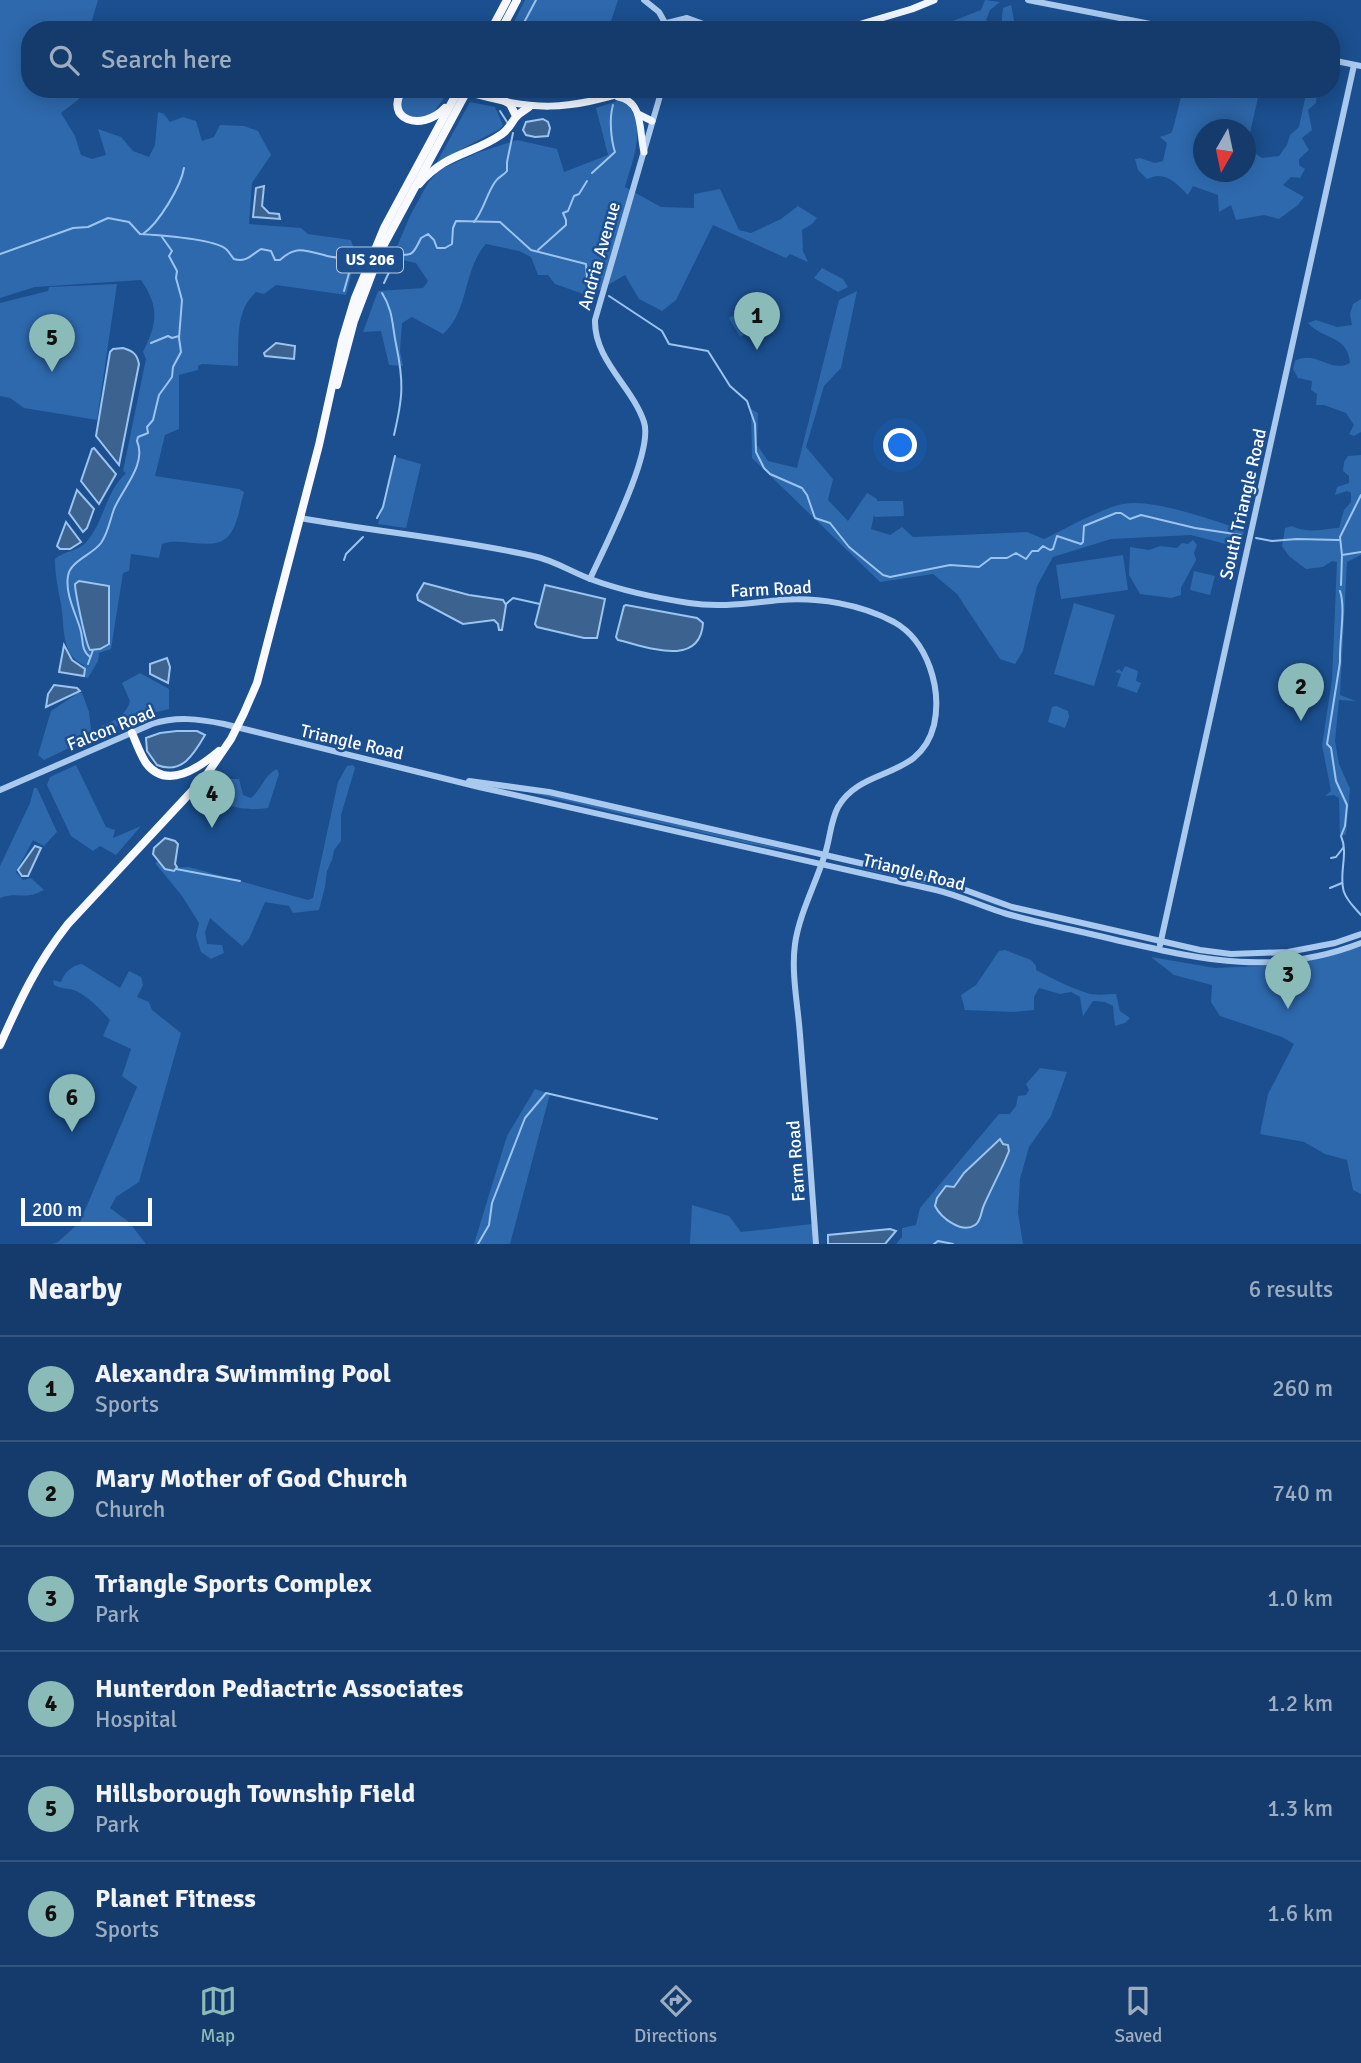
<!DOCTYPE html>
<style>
body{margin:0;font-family:Signika,sans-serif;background:#1d4271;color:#f1f3f6}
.compass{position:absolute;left:1193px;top:119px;width:63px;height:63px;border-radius:50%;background:#143b6b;box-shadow:0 4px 18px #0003;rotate:189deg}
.scale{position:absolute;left:21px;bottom:18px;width:131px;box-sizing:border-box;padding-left:7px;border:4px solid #fff;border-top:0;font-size:19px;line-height:24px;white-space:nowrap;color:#fff;-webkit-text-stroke:5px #1b4f8f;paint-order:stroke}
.you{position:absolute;left:901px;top:446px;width:24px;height:24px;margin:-18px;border:5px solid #fff;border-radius:50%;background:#1a73e8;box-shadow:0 0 0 10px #1a73e833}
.badge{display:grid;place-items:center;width:46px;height:46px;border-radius:50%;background:#8bbbb9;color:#111;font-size:23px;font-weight:700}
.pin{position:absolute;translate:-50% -58px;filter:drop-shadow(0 2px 4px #0008)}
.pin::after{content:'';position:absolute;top:37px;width:24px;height:21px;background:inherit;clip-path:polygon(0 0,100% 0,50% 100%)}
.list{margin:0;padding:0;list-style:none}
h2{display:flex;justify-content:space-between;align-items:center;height:91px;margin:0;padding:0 28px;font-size:30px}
h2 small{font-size:23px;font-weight:400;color:#9dadc1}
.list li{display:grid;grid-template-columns:46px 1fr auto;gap:21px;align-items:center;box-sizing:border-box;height:105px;padding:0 28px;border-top:2px solid #33557e}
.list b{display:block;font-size:26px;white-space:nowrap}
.list p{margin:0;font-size:23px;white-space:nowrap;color:#9dadc1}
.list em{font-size:23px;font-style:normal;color:#9dadc1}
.icon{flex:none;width:38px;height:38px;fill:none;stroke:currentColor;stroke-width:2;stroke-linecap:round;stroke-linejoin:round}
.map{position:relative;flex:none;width:1361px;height:1244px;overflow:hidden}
.search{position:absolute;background:#143b6b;box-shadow:0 4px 18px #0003;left:21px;right:21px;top:21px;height:77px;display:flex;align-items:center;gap:18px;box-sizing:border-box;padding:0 24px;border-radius:28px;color:#9dadc1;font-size:26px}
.sheet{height:721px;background:#143b6b}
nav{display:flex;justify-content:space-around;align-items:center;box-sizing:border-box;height:98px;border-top:2px solid #33557e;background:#143b6b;font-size:19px;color:#9dadc1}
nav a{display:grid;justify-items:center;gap:4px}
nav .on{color:#8bbbb9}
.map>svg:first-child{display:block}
</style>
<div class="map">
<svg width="1361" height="1244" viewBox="0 0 1361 1244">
<rect width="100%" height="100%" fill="#1b4f8f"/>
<!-- green -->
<g fill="#2e69ad">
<path d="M0,0H98L89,30H30V89H81L79,99L61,113L75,136L81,155L92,159L106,155L98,129L121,137L133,151L149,157L155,145L158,112L164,114L170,122L183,117L196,121L202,141L214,137L220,125L244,126L258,131L271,155L252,183L249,224L301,228L308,234L351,240L356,256L346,295L276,285L264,294L256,292C235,311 239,339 238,366L202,364L198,366V370L179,375V429L165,435L155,476L239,489L244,492C240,505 238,524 230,534C216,554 181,536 162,544L159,558L131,554L129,571L123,573L111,649L99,653L98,661L88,678L82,676L84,665C60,655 65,625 61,604C58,589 55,575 55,559C64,551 80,551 88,540C104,520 106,492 126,473L123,471L146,359L143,352C157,323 160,308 141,280L35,287L0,298Z"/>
<polygon points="525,0 618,0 608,30 510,30"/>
<polygon points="985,0 1000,2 990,10 986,20 1001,27 1003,8 1011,5 1016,30 952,30 950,22 981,10"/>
<polygon points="406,89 444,89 449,91 431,116 408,118 400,106"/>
<path d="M1183,89H1260L1246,150V130H1204V172H1246V150H1250L1262,158L1279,156L1287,145L1290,135L1299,127L1307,89H1317L1316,103L1308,110L1312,130L1302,138L1309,150L1299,159V165L1305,169L1300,178L1291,177L1283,185L1304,197L1298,205L1279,219L1264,215L1236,220L1231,205L1219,212L1218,195L1193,186L1188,195C1176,183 1165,170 1147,179L1138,170L1135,159L1140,158L1155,163L1163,161L1167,143L1160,137L1171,133L1173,129Z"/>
<path d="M617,101L626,103C648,127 632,161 625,187L661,207L694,208V194L720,189L739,230L751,233L781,219L798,206L817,218L812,224L802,230L803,251L808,262L790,254L786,258L713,225L676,300L662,311L639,299L625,275L589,296L555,284L548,275H538L531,257L519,251L486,244C463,269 469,312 443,334L412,317L402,323L400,351L403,366L389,365L381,331L363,332L378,291L423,288L428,281L416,263L392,258L411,214L428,183L439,170L477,153L517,140L557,149L564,172L608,155L596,108Z"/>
<polygon points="470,102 495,107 503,125 500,129 437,162"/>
<polygon points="822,268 843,279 848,287 838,292 814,278"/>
<polygon points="117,284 97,420 24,408 10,398 0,396 0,303 48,291 49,287"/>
<path d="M857,291L841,368L824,386L806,447L833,479L828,500L848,521L867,493L877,499V501H903L904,516L875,517L874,515L871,529L890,535L902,527L913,537L1027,532L1044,539C1065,529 1102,508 1123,504C1154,498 1213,521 1244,530L1241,548L1191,535L1111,539L1053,557L1037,586L1023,651L1015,664L1000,659L957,594L933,574L880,582L752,458L751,409L758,413L757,445L768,461L797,468L839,300Z"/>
<path d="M1361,299V432L1354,436L1349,434L1354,425L1346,413L1324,405H1316L1317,394L1311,390L1312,381L1298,378L1293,369L1295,361C1315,349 1331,374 1350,363C1348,335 1323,340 1308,323L1316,320L1337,327L1352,325L1350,314L1353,304Z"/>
<polygon points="750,306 761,325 740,337 729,318"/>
<path d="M1361,455V555L1347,562L1340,695L1356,701L1339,700L1335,741L1339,764L1350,789L1346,834L1340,837L1339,798L1334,795L1325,796L1331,791L1322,745L1332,680L1337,562L1332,561L1323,567L1306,569L1289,556L1282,546L1285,528L1292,526C1309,534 1321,529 1339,528L1344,510L1351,502V493L1347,491L1335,495L1337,487L1349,483V476L1343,471L1344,462L1348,456Z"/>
<polygon points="396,457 421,464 406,528 378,524"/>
<polygon points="1193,540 1197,545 1194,553 1196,560 1181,588 1181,595 1171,598 1140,594 1129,575 1130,547 1149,550 1160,546 1177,548 1182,543 1188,544"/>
<polygon points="1123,555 1128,590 1061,599 1056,565"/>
<polygon points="1194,571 1215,576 1210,595 1190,590"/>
<polygon points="1074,603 1115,615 1094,686 1054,674"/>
<polygon points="1125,666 1138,671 1136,681 1141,683 1137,693 1117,686 1121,674 1115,672 1119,669 1122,672"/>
<path d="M140,673L169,689V709L144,715L101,733V726C114,721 126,716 130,701L122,683Z"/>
<polygon points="78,693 82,693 89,712 92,737 44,760 38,755 51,711"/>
<polygon points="1056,706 1068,711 1069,717 1065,728 1048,722 1052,707"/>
<polygon points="76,765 106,827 115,830 113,838 141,826 116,855 100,846 93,851 71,836 47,785 50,777"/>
<polygon points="353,765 355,768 341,815 341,841 334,850 332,860 327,871 325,887 319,910 293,913 289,906 265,902 249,939 242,946 210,918 205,932 207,944 222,945 224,953 211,959 201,952 196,936 199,923 182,896 155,863 160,861 172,868 189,867 308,900 313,898 338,782 347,766"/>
<path d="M277,769L279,774L268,808C248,811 222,809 212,790L219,779H239L243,795L251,798C262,789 264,775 277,769Z"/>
<path d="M34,788H37L57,832L44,846L33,840L16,872L23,880L31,878L44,890C24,901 20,891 0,898V866L30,803Z"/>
<polygon points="523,791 541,793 808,855 745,843"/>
<polygon points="835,862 946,886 1028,914 995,905 967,894"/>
<polygon points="1361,947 1361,1194 1353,1190 1347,1160 1325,1154 1304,1142 1260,1134 1268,1094 1294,1044 1282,1037 1220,1016 1211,1002 1212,985 1174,975 1151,957 1215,968 1285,965"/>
<path d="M1005,950L1031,960L1036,966V970C1053,979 1069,987 1087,993C1095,996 1107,994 1116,994L1120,1011L1130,1018L1125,1023L1115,1026L1113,1006L1105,1002L1093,1001L1083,1016L1080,997L1071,992L1060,994L1039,988L1034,997V1010L1014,1012L965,1010L961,995L976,985L999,951Z"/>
<path d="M82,964L120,988L129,971L141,977L143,985L137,997L149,1002L152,1010L181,1033L139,1182L116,1197L110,1208L129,1222L146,1244H52L58,1242L80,1222L137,1087L122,1076L131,1049L103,1036L110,1020C100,1009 90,998 76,991C69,988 61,989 54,985L53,980L61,982C64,973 72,965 82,964Z"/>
<polygon points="1040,1068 1067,1072 1051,1116 1029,1147 1020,1179 1018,1213 1023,1244 896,1244 902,1237 902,1228 916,1225 920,1208 999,1114 1010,1114 1016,1106 1018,1096 1026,1095 1029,1090 1026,1084"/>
<polygon points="535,1089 550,1094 510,1244 474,1244 507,1136"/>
<polygon points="692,1205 729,1216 741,1232 812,1224 813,1244 690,1244"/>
</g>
<!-- water -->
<g fill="#3c6290" stroke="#9cc4f0" stroke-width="2">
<polygon points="543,119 548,122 550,128 548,136 535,137 526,135 523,130 526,122"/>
<polygon points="264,186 262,206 269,213 279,214 280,219 253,217 256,188"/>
<polygon points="276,343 295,346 294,359 265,356 264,353"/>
<path d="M123,348C133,351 137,354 139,364L119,465L96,436L110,352L113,349Z"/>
<polygon points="94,448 116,474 99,504 81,481 92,449"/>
<polygon points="77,490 94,509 87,528 83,532 69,513"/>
<polygon points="66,522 81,542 70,549 60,549 57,546"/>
<path d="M79,581L109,586V644L100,649L90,650C86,645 75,592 75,584Z"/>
<polygon points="424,583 469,595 503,600 506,605 502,630 499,630 498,624 494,620 463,624 418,600 417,595"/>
<polygon points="545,585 605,599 597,638 584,638 537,627 535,624"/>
<path d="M626,605L697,618L703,623C700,669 645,646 618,640L616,637L624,606Z"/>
<polygon points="64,645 72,660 85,669 84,676 59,672"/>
<polygon points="167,658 170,667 168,683 150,674 150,664"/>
<polygon points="54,685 77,688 80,691 46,707 48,694"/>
<path d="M177,731H197L205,735C194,754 182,775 157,765L147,751L146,738L160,733Z"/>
<polygon points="165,838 175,841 178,844 175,864 177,867 174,871 165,869 153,854 154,848"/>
<polygon points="35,846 41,848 28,876 22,876 18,870"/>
<path d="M1000,1139L1003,1144L1008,1145L1009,1151C1002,1169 992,1187 984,1205C981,1211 981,1222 975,1225C962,1234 941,1218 935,1206L937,1198L946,1186L954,1187L964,1173Z"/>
<polygon points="890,1229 896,1231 885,1244 828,1244 828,1235"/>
</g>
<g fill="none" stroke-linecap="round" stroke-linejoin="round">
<!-- stream -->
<g stroke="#9cc4f0" stroke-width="2">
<polyline points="520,30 536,0"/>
<polyline points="500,111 507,122"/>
<path d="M592,173L615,152C611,140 609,118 613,105"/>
<path d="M474,222C484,210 486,195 495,182C498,177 503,176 507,171V162L513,133"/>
<path d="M143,234C159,223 181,186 184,168"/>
<polyline points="538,250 566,225 566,220 563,213 568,211 574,196 579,194 587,181"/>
<path d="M0,254L73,228L88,227L108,218L129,222L140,234C156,235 217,239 227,250C230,253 231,256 234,259C246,263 251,255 261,249L271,251L275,260H280C296,245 305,250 327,256C339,259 350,258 362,257"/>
<path d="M389,255C410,254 411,260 421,238L428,234L434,240L437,248H445L452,244L453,228L456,221L500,222L531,250L586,264L587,279L596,288"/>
<polyline points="384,283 397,255"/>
<polyline points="344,291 353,259"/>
<path d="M382,293C393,310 392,324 396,344C404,382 403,397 394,435"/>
<polyline points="609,296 662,331 669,344 708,351 730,386 747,401 755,424 756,452 764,468 770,474 802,488 807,495 815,518 830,523 849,547 883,575 890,577 950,565 979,567 991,558 1007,558 1016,553 1026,559 1032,551 1038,551 1043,546 1050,550 1053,549 1057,536 1081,544 1083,542 1084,526 1116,513 1121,513 1130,519 1141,515 1195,528 1241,535"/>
<polyline points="151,343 168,336 172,338 179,336"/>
<polyline points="377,518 383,507 395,456"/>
<polyline points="1256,538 1272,541 1297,539 1339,540"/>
<polyline points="1342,555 1361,552"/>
<polyline points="344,560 346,554 363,537"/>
<polyline points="1341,585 1342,555 1340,537 1361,495"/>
<path d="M1340,591C1346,608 1339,642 1340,662L1327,744L1331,748L1336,781L1347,805L1345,826L1341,836C1349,854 1338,874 1344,892C1347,901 1355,908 1361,915"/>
<polyline points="506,604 513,598 540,604"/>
<path d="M90,657C80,649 84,640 80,628C75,612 65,593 68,576C70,561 92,555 101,543C108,533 110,520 114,509C123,488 147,464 137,441L138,437L148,433L147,427L153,420L159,395L172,377L173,367L181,352L179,338L182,300L176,278L177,271L169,256L172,251L162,237"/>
<polyline points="88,664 93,650"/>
<polyline points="1331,858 1336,857 1343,848"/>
<polyline points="176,869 240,881"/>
<polyline points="1330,888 1342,883"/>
<polyline points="478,1244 489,1225 492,1203 525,1118 546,1093 657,1119"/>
<polyline points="934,1244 938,1241 953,1244"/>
</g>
<!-- tertiary -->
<g stroke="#a9c9ee" stroke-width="6">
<polyline points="644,0 659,12 669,30"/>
<polyline points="1028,0 1181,30"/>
<polyline points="667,23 687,18 720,30"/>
<polyline points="1331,60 1361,66"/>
<path d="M300,518C378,532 456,539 533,556C554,560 573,573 593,580C623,591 657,598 689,603C720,608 749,603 780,600C818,597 860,604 894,622C928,641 942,689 934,725C920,781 862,765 838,807C830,822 830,841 824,857C815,885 799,915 795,944C791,973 798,1006 800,1035C806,1105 811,1174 816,1244"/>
<path d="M590,579C604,548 654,452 644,422C632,386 594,360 595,320L662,89"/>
<polyline points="469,781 549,792 825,855 943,882 1012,907 1200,950 1231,954 1288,952 1335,943 1361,934"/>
<path d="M0,790L152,724C177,716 199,719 224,724L479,787L936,890C961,896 983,907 1007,914C1043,924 1079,931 1116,940C1203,960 1273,977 1361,943"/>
<polyline points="1160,945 1354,65"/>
</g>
<!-- primary -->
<g stroke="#f0f6ff" stroke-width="7">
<polyline points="841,30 912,9 934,0"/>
<path d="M463,91C537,112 563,111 637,89"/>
<path d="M618,97C644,101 639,132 644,152"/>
<polyline points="638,114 652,121"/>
</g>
<!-- trunk -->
<g stroke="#f8faff" stroke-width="8">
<polyline points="491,30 507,0"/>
<polyline points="501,30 517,0"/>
<path d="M403,89C383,119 421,133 445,108"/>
<polyline points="484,89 510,104 516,116"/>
<path d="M419,184C447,152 472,155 502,134C509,129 511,123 516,117C519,113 525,110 529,107"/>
<polyline points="337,385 354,321 381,250 468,89"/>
<path d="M132,733C136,742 140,754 146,763C167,791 200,767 219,751"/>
<path d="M0,1045C20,1000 37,963 68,924L205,777L231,739L244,713L257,683L270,633L319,445L342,341L355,298L384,228L459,89"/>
</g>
</g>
<g text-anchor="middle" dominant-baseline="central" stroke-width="5" stroke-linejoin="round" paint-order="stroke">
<!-- shield labels -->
<rect fill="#1b4f8f" stroke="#bbcadd" stroke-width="2" x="337" y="247.5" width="66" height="25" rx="5"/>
<g font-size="16" font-weight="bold" fill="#fff">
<text x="370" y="260">US 206</text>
</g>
<!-- street labels -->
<g font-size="18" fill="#fff" stroke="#1b4f8f">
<text transform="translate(599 256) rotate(-74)">Andria Avenue</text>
<text transform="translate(1243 504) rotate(-77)">South Triangle Road</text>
<text transform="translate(771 589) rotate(-3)">Farm Road</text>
<text transform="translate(111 728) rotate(-22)">Falcon Road</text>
<text transform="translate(352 742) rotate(13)">Triangle Road</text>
<text transform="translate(914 872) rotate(14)">Triangle Road</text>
<text transform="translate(796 1161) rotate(-94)">Farm Road</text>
</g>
</g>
</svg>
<svg class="compass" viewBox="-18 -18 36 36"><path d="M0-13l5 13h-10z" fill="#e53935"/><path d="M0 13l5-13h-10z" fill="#9dadc1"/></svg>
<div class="scale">200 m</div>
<div class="you"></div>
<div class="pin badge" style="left:757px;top:350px">1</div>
<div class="pin badge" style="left:1301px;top:721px">2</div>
<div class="pin badge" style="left:1288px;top:1009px">3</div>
<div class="pin badge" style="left:212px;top:828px">4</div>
<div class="pin badge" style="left:52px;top:372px">5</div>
<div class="pin badge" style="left:72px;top:1132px">6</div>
<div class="search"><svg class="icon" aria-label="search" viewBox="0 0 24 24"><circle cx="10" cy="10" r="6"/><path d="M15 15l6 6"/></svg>Search here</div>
</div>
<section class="sheet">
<h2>Nearby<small>6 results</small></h2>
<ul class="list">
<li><span class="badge">1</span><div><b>Alexandra Swimming Pool</b><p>Sports</p></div><em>260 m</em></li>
<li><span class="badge">2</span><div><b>Mary Mother of God Church</b><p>Church</p></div><em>740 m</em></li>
<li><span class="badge">3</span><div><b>Triangle Sports Complex</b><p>Park</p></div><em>1.0 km</em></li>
<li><span class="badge">4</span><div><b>Hunterdon Pediactric Associates</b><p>Hospital</p></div><em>1.2 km</em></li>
<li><span class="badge">5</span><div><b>Hillsborough Township Field</b><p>Park</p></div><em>1.3 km</em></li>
<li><span class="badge">6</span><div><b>Planet Fitness</b><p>Sports</p></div><em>1.6 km</em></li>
</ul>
</section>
<nav>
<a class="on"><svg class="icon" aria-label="map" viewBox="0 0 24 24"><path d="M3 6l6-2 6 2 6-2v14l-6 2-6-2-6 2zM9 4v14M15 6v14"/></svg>Map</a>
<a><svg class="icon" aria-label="directions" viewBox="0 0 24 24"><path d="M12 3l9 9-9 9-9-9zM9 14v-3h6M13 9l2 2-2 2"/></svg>Directions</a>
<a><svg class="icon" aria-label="saved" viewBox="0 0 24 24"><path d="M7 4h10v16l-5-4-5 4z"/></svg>Saved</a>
</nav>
